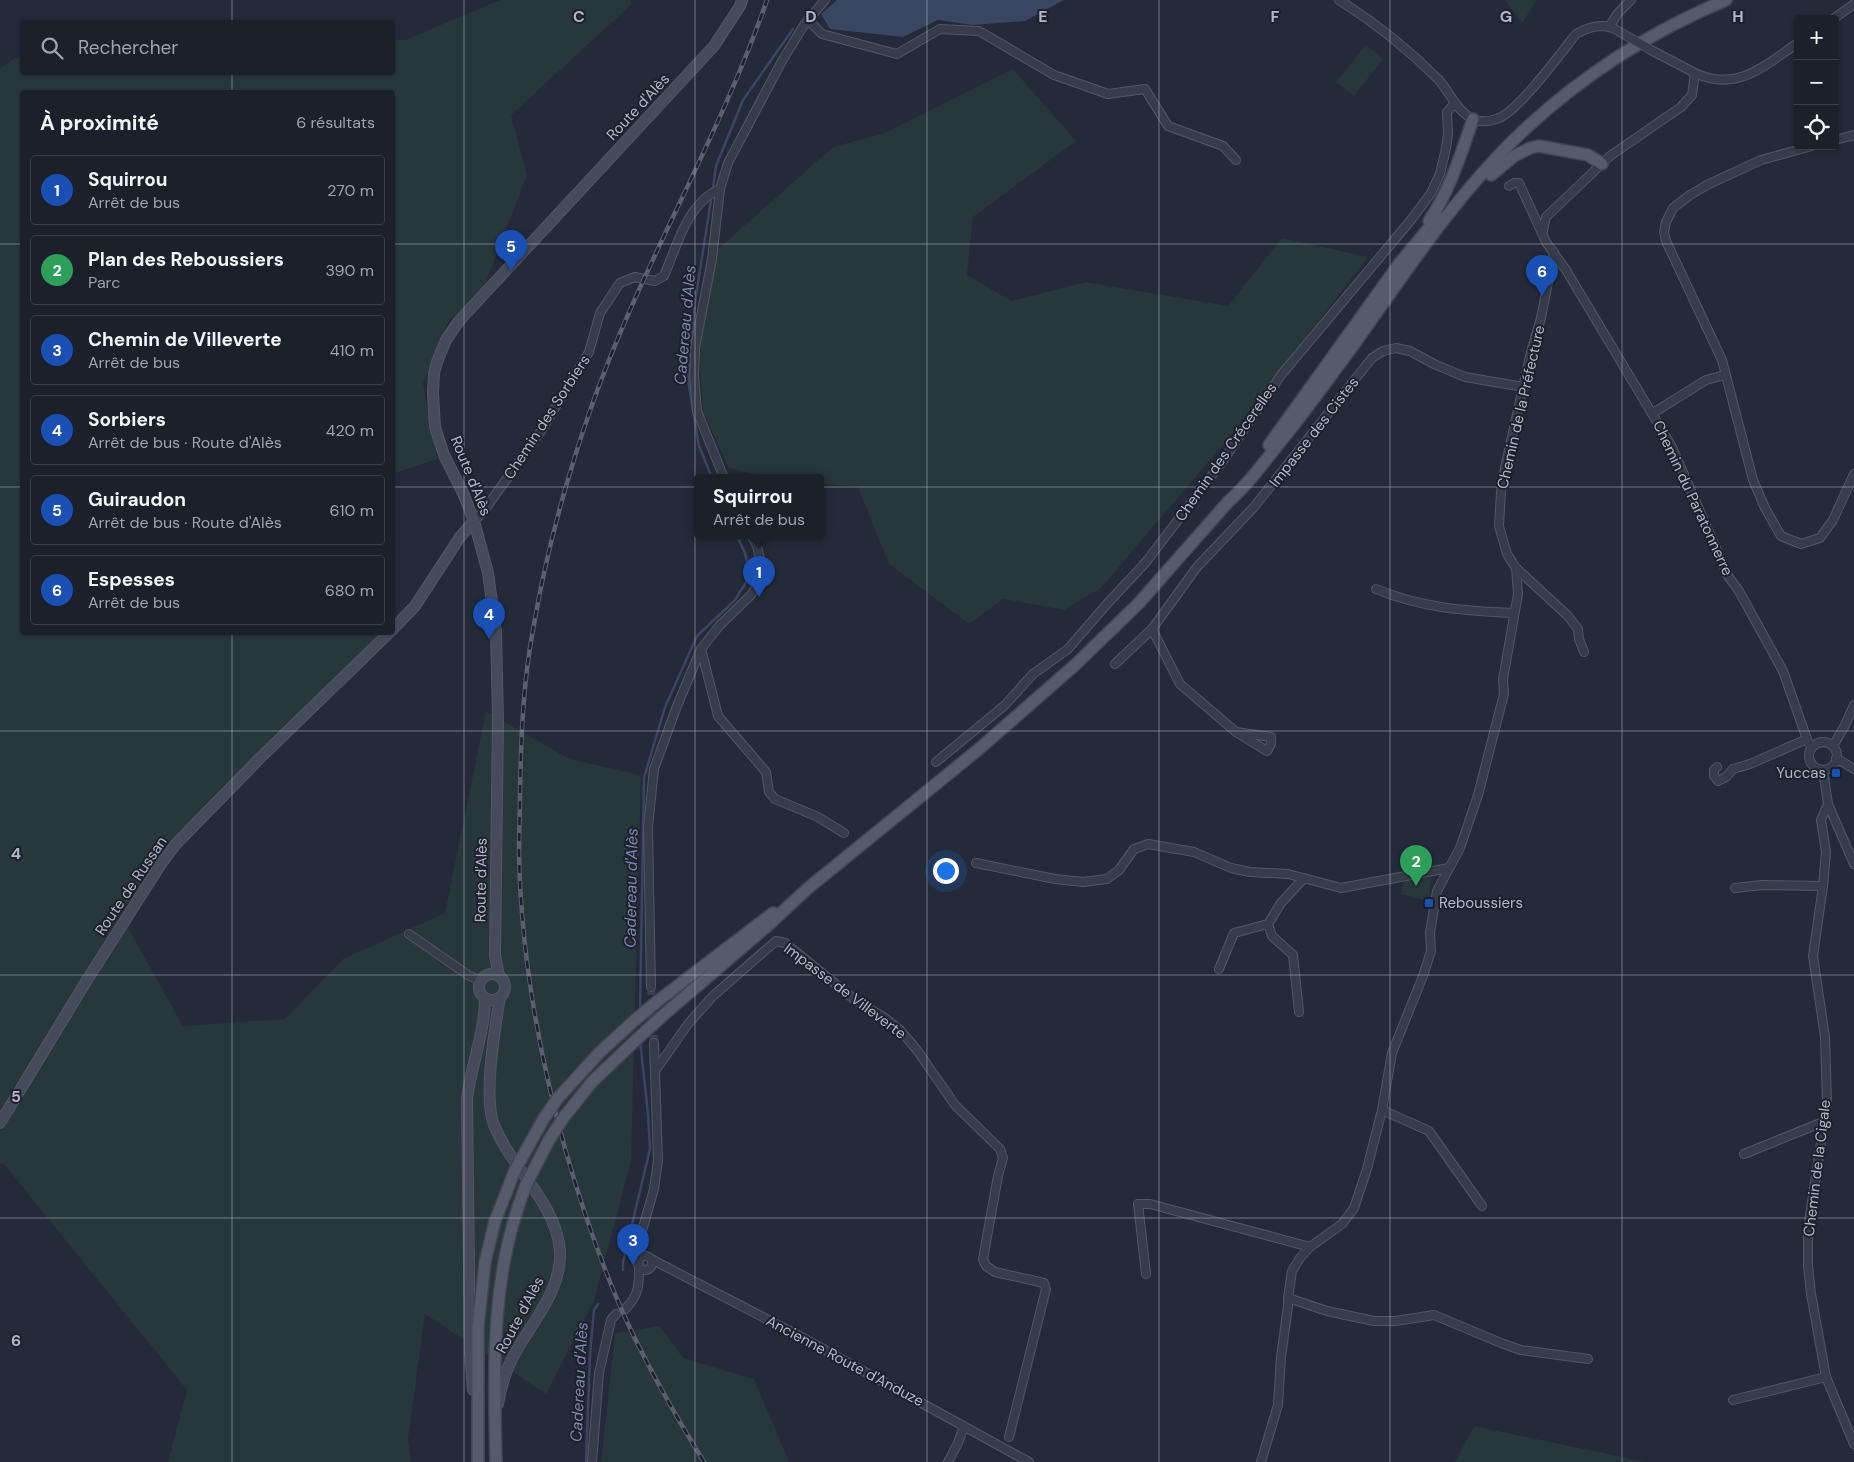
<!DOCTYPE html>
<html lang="fr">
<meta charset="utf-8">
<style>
body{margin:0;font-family:"DM Sans",sans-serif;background:#282d37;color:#f1f3f6}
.controls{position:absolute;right:15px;top:15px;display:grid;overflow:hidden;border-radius:5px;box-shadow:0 1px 4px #0004}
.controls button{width:45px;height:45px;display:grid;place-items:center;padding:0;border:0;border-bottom:1px solid #393e47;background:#1b202b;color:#f1f3f6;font:25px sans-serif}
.you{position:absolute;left:945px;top:870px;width:18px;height:18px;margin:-12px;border:4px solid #fff;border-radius:50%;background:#1a73e8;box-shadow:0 0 0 8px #1a73e833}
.badge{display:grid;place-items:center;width:32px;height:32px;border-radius:50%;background:#1a73e8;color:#fff;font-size:16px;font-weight:700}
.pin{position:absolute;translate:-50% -41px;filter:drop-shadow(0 1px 2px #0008)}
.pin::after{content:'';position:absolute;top:26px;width:18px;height:15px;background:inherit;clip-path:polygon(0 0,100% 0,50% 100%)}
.popup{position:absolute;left:694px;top:474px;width:130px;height:65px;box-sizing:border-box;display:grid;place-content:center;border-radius:5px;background:#1b202b;filter:drop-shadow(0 1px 4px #0005);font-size:16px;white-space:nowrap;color:#a0a3a9}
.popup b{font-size:19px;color:#f1f3f6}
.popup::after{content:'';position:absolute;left:50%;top:100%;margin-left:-10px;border:10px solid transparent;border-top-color:#1b202b}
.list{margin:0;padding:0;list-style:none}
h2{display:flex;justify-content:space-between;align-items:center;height:65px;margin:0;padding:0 20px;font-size:21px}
h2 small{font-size:16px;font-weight:400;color:#a0a3a9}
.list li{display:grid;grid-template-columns:32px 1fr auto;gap:15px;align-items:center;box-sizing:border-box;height:70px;margin:0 10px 10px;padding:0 10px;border:1px solid #393e47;border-radius:5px}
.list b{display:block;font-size:19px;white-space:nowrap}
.list p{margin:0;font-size:16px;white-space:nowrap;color:#a0a3a9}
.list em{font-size:16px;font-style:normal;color:#a0a3a9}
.icon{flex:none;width:28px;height:28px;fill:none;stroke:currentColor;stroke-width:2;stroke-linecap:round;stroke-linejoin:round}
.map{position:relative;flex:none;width:1854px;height:1462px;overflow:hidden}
.search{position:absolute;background:#1b202b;box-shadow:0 1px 4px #0004;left:20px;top:20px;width:375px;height:55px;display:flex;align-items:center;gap:12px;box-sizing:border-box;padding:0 18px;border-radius:5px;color:#a0a3a9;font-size:19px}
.panel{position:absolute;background:#1b202b;box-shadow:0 1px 4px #0004;left:20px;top:90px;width:375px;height:545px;border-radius:5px}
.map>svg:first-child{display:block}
</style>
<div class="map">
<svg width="1854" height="1462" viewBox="0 0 1854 1462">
<rect width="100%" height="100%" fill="#242a39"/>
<!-- green -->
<g fill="#27373b">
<polygon points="500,0 630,0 632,4 511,115 527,175 481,295 449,320 423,383 437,459 393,474 392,92 22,92 22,632 376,632 379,636 336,676 171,841 121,915 183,1026 285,1019 343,959 445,913 486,711 569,759 641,775 631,1161 594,1301 546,1394 425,1314 408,1439 411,1462 168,1462 187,1390 3,1163 0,1164 0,68 22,54 22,72 392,72 393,40 405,40"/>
<polygon points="1505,0 1537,0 1522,23"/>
<polygon points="1366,45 1383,59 1354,96 1336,82"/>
<path d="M1013,69L1076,141L973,217L967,275L1011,301L1086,282L1228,306L1282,238L1368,257L1226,441L1101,588L1064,610L1003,599L969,624L889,564L858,487L820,483V478C788,478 761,477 729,468L703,412L699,347L718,249L833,147L885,133Z"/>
<polygon points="1404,878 1432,878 1428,901 1401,894"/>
<polygon points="660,1326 683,1358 754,1379 789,1462 601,1462 615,1333"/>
<polygon points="1474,1426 1646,1462 1455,1462"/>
</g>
<!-- water -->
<polygon fill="#3a4561" points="837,0 1064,0 1025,21 973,25 938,20 903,37 830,29 821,14"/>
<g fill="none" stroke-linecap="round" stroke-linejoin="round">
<!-- stream -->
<g stroke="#3a4561" stroke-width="2.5">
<polyline points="713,188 716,166 743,100 793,29"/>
<polyline points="711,200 695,302 688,380 699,446 712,478"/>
<polyline points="640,1012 644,778 665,707 697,636 735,600 750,576 745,553 737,536"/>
<polyline points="623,1270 623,1262 650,1149 648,1114 640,1040"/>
<polyline points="586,1462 590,1355 594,1310 598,1304"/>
</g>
<!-- street-tunnel -->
<polyline stroke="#393f4e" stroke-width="8" stroke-dasharray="8 4" stroke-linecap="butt" points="651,987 654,1043"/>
<defs>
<g id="street">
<path d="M1339,0C1374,22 1408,49 1438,79C1449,91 1455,108 1469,117C1478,123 1490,122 1499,118C1519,110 1561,53 1576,34C1588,27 1600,23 1613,28"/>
<polyline points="1833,19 1854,4"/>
<polyline points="808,20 822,34 897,54 940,29 979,31 1054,75 1108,94 1145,89 1168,126 1223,146 1236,160"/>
<polyline points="1609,27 1618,13 1631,0"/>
<path d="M1695,73C1737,93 1765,65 1798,43"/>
<polyline points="1835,140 1854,135"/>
<polyline points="1812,146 1761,160 1709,184 1690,195 1673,208 1666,222 1664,232 1666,241 1722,360 1753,480 1765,508 1781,536 1801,544 1820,538 1833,520 1854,474"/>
<polyline points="1509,186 1514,183 1519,183 1546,242 1566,270 1672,447 1728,576 1739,591 1783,671 1808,742 1812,747"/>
<polyline points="1543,231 1546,217 1610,156 1681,107 1692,95 1695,73 1651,50"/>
<polyline points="1653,413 1706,380 1725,375"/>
<polyline points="724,478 697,411 694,376 695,348 712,259 720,189 728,163 782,61 804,25 825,0"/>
<path d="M474,521L483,512L541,431L589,352L600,313L620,283L635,277L655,281L664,276C677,246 687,203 720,189"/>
<polyline points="1516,568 1568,616 1578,629 1579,639 1584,652"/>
<path d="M1376,589C1422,608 1464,611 1514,613"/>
<polyline points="701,649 718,716 766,772 769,792 775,799 818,817 844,833"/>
<polyline points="1115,664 1152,629"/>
<polyline points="1236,732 1271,737 1271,744 1267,751 1236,732 1180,684 1152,629 1197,567 1254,507 1348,388 1372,358 1383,351 1396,348 1410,351 1434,364 1465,377 1524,387"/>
<circle cx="1823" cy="756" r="14"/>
<polyline points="1833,746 1844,727 1854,705"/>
<polyline points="1836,758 1854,769"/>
<polyline points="936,762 1005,705 1033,674 1068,649 1106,605 1146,562 1222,462 1281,375 1411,220 1431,193 1440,174 1446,148 1448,134 1447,112 1455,103"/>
<polyline points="1717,767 1714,770 1714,776 1718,781 1726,777 1733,769 1750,764 1807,739"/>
<polyline points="1823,770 1828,804 1821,820 1826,852 1823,886 1813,956 1825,1037 1827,1102 1808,1229 1808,1266 1811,1294 1826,1377 1854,1444"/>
<polyline points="1828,804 1854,864"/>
<polyline points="976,863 1055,879 1083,882 1107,879 1119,870 1134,849 1148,844 1194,852 1231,868 1250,872 1288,874 1341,888 1449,868"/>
<polyline points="1735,888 1762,885 1823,886"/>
<polyline points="409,934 468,975 481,981"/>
<polyline points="1219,969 1234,933 1268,924"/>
<polyline points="651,987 648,827 654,769 677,706 701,649 720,625 751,595 759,582 762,568 757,546 752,536"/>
<polyline points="1299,1012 1293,955 1272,936 1268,924 1281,903 1304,878"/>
<polyline points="655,1071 688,1024 713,996 776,941 785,943 855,1000 885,1018 900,1030 917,1050 955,1105 1000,1149 1003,1158 998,1176 983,1259 986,1266 995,1272 1044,1283 1046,1289 1009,1437"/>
<polyline points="1382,1110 1429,1131 1482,1206"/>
<polyline points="1744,1154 1823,1122"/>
<circle cx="645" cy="1263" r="7"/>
<polyline points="640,1258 640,1238 654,1189 658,1160 654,1043"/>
<polyline points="651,1259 803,1338 1029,1462"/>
<polyline points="1146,1274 1138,1204 1150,1204 1310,1247"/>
<polyline points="1288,1298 1327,1311 1374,1321 1396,1321 1434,1315 1501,1343 1521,1350 1588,1359"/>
<path d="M625,1309C640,1295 639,1283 639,1265"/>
<polyline points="1733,1400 1826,1377"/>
<polyline points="592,1462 599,1373 611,1320 616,1314"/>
<polyline points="948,1462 958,1443 964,1426"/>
<polyline points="1261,1462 1278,1405 1281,1357 1288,1306 1288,1298 1292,1271 1300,1258 1310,1247 1342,1224 1354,1208 1367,1169 1382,1110 1392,1053 1423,976 1431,951 1430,932 1437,891 1460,848 1478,795 1504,694 1503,679 1518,594 1516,568 1507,554 1499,526 1501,492 1505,468 1530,356 1541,318 1554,252"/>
</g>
<g id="secondary">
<polyline points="392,630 415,606 460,537 474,521"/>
<circle cx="492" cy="987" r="13"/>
<polyline points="499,976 495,956 498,720 496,631 488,573 474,521 463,493 444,455 435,427 433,393 434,373 437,362 446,340 459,321 714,46 740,6 742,0"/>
<polyline points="0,1123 87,980 161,864 176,844 259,759 390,632"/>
<path d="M473,1390L470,1352L467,1099C471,1065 485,1032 485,998"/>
<path d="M498,1404C501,1387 505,1372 513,1357C530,1324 562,1292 560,1251C556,1202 511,1168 494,1125C483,1097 495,1028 500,997"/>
</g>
<g id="primary">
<polyline points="1491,175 1514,156 1530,148 1539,146 1588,155 1602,164"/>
<path d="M1429,221C1450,190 1461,154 1473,119"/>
<polyline points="1269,445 1399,264 1438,217"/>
<polyline points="659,1000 773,913"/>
<path d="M660,1018L766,927L807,889L979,749L1075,665L1139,603L1228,502C1245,487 1259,469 1273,451C1302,416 1328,380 1355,343C1407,270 1458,192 1524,130C1583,75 1652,31 1726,0"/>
<polyline points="558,1098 599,1053 635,1020"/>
<polyline points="564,1117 592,1082 637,1039"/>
<polyline points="520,1161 544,1118"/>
<polyline points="530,1177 549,1140"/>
<polyline points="478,1462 478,1327 485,1262 495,1221 515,1170"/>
<path d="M496,1462C494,1367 490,1275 526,1185"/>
</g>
</defs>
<!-- street casing -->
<use href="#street" stroke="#535764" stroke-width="10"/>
<!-- secondary casing -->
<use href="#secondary" stroke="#535764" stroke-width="12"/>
<!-- primary casing -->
<use href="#primary" stroke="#414552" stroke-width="14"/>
<!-- street -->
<use href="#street" stroke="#373c4a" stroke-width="8"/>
<!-- secondary -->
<use href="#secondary" stroke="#464b5c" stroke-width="10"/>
<!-- primary -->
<use href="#primary" stroke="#555b6a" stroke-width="11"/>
<defs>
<path id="rail" d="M704,1462C677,1418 651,1373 629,1326C603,1270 583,1211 566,1152C539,1055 521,955 519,854C519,833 520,813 520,792C521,738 523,683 533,630C546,553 566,479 592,405C641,266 719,139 767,0"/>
</defs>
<!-- rail casing -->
<use href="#rail" stroke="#5a6070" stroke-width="4.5"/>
<!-- rail -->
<use href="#rail" stroke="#1d212e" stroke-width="2.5" stroke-dasharray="8" stroke-linecap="butt"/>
<defs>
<polyline id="street-bridge" points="1613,28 1651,50"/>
<g id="primary-bridge">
<polyline points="635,1020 659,1000"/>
<polyline points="637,1039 660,1018"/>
<polyline points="544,1118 558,1098"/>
<polyline points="549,1140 564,1117"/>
<polyline points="515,1170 520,1161"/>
<polyline points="526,1185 530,1177"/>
</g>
</defs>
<!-- street-bridge casing -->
<use href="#street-bridge" stroke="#535764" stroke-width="10" stroke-linecap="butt"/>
<!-- primary-bridge casing -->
<use href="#primary-bridge" stroke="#414552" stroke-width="14" stroke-linecap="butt"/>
<!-- street-bridge -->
<use href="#street-bridge" stroke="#373c4a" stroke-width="8"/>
<!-- primary-bridge -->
<use href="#primary-bridge" stroke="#555b6a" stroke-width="11"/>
</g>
<!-- grid -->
<path fill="none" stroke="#b3b7c5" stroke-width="1" stroke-opacity="0.55" d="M232,0V22M464,0V1462M695,0V1462M927,0V1462M1159,0V1462M1390,0V1462M1622,0V1462M232,72V92M0,244H22M392,244H1854M0,487H22M392,487H1854M232,632V1462M0,731H1854M0,975H1854M0,1218H1854"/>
<!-- markers -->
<g fill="#1a4fb4" stroke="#1d212e" stroke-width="2">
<rect x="1831" y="768" width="10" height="10" rx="2.5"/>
<rect x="1424" y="898" width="10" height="10" rx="2.5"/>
</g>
<g text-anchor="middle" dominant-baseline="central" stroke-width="4" stroke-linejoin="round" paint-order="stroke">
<!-- street labels -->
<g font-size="15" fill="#b3b7c5" stroke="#1d212e">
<text transform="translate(638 107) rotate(-47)">Route d'Alès</text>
<text transform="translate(1521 407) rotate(-77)">Chemin de la Préfecture</text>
<text transform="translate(547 417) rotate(-57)">Chemin des Sorbiers</text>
<text transform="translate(1314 432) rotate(-52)">Impasse des Cistes</text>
<text transform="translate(1226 452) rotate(-55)">Chemin des Crécerelles</text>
<text transform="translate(471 476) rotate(68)">Route d'Alès</text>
<text transform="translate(1693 498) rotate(65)">Chemin du Paratonnerre</text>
<text transform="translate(481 880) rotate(-89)">Route d'Alès</text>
<text transform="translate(131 886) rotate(-56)">Route de Russan</text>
<text transform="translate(845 991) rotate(37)">Impasse de Villeverte</text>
<text transform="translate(1817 1168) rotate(-83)">Chemin de la Cigale</text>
<text transform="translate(520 1315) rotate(-62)">Route d'Alès</text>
<text transform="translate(845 1361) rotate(28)">Ancienne Route d'Anduze</text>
</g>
<!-- poi labels -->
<g font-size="15" fill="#b3b7c5" stroke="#1d212e" text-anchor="end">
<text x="1826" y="773">Yuccas</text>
<text x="1439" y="903" text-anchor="start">Reboussiers</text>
</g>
<!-- water labels -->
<g font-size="16" font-style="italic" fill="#7c8aab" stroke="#1d212e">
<text transform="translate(685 325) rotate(-85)">Cadereau d'Alès</text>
<text transform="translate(631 888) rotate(-89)">Cadereau d'Alès</text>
<text transform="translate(579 1382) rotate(-87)">Cadereau d'Alès</text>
</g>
</g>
<g font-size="16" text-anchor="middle" font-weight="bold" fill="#b3b7c5" stroke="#1d212e" stroke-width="4" stroke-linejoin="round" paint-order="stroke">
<text x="579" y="22">C</text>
<text x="811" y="22">D</text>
<text x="1043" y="22">E</text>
<text x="1275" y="22">F</text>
<text x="1506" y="22">G</text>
<text x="1738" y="22">H</text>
<text x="16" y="859">4</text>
<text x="16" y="1102">5</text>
<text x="16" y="1346">6</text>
</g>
</svg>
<div class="controls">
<button>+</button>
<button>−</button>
<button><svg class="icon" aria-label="locate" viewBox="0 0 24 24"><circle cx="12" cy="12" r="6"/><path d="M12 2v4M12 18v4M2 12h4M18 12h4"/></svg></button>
</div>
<div class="you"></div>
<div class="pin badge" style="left:759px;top:597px;background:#1a4fb4">1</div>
<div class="popup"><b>Squirrou</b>Arrêt de bus</div>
<div class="pin badge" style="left:1416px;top:886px;background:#2e9e5b">2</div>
<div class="pin badge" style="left:633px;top:1265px;background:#1a4fb4">3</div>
<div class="pin badge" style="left:489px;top:639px;background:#1a4fb4">4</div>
<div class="pin badge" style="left:511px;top:271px;background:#1a4fb4">5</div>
<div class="pin badge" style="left:1542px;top:296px;background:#1a4fb4">6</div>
<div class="search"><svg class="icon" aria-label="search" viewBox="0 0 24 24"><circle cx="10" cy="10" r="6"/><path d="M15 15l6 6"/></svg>Rechercher</div>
<section class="panel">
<h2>À proximité<small>6 résultats</small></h2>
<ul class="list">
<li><span class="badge" style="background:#1a4fb4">1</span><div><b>Squirrou</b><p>Arrêt de bus</p></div><em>270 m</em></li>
<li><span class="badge" style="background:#2e9e5b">2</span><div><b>Plan des Reboussiers</b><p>Parc</p></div><em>390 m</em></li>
<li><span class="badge" style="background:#1a4fb4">3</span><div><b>Chemin de Villeverte</b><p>Arrêt de bus</p></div><em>410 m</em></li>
<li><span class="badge" style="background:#1a4fb4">4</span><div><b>Sorbiers</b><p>Arrêt de bus · Route d'Alès</p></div><em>420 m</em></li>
<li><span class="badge" style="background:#1a4fb4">5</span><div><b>Guiraudon</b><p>Arrêt de bus · Route d'Alès</p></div><em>610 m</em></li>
<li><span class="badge" style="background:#1a4fb4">6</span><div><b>Espesses</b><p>Arrêt de bus</p></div><em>680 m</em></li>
</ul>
</section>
</div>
